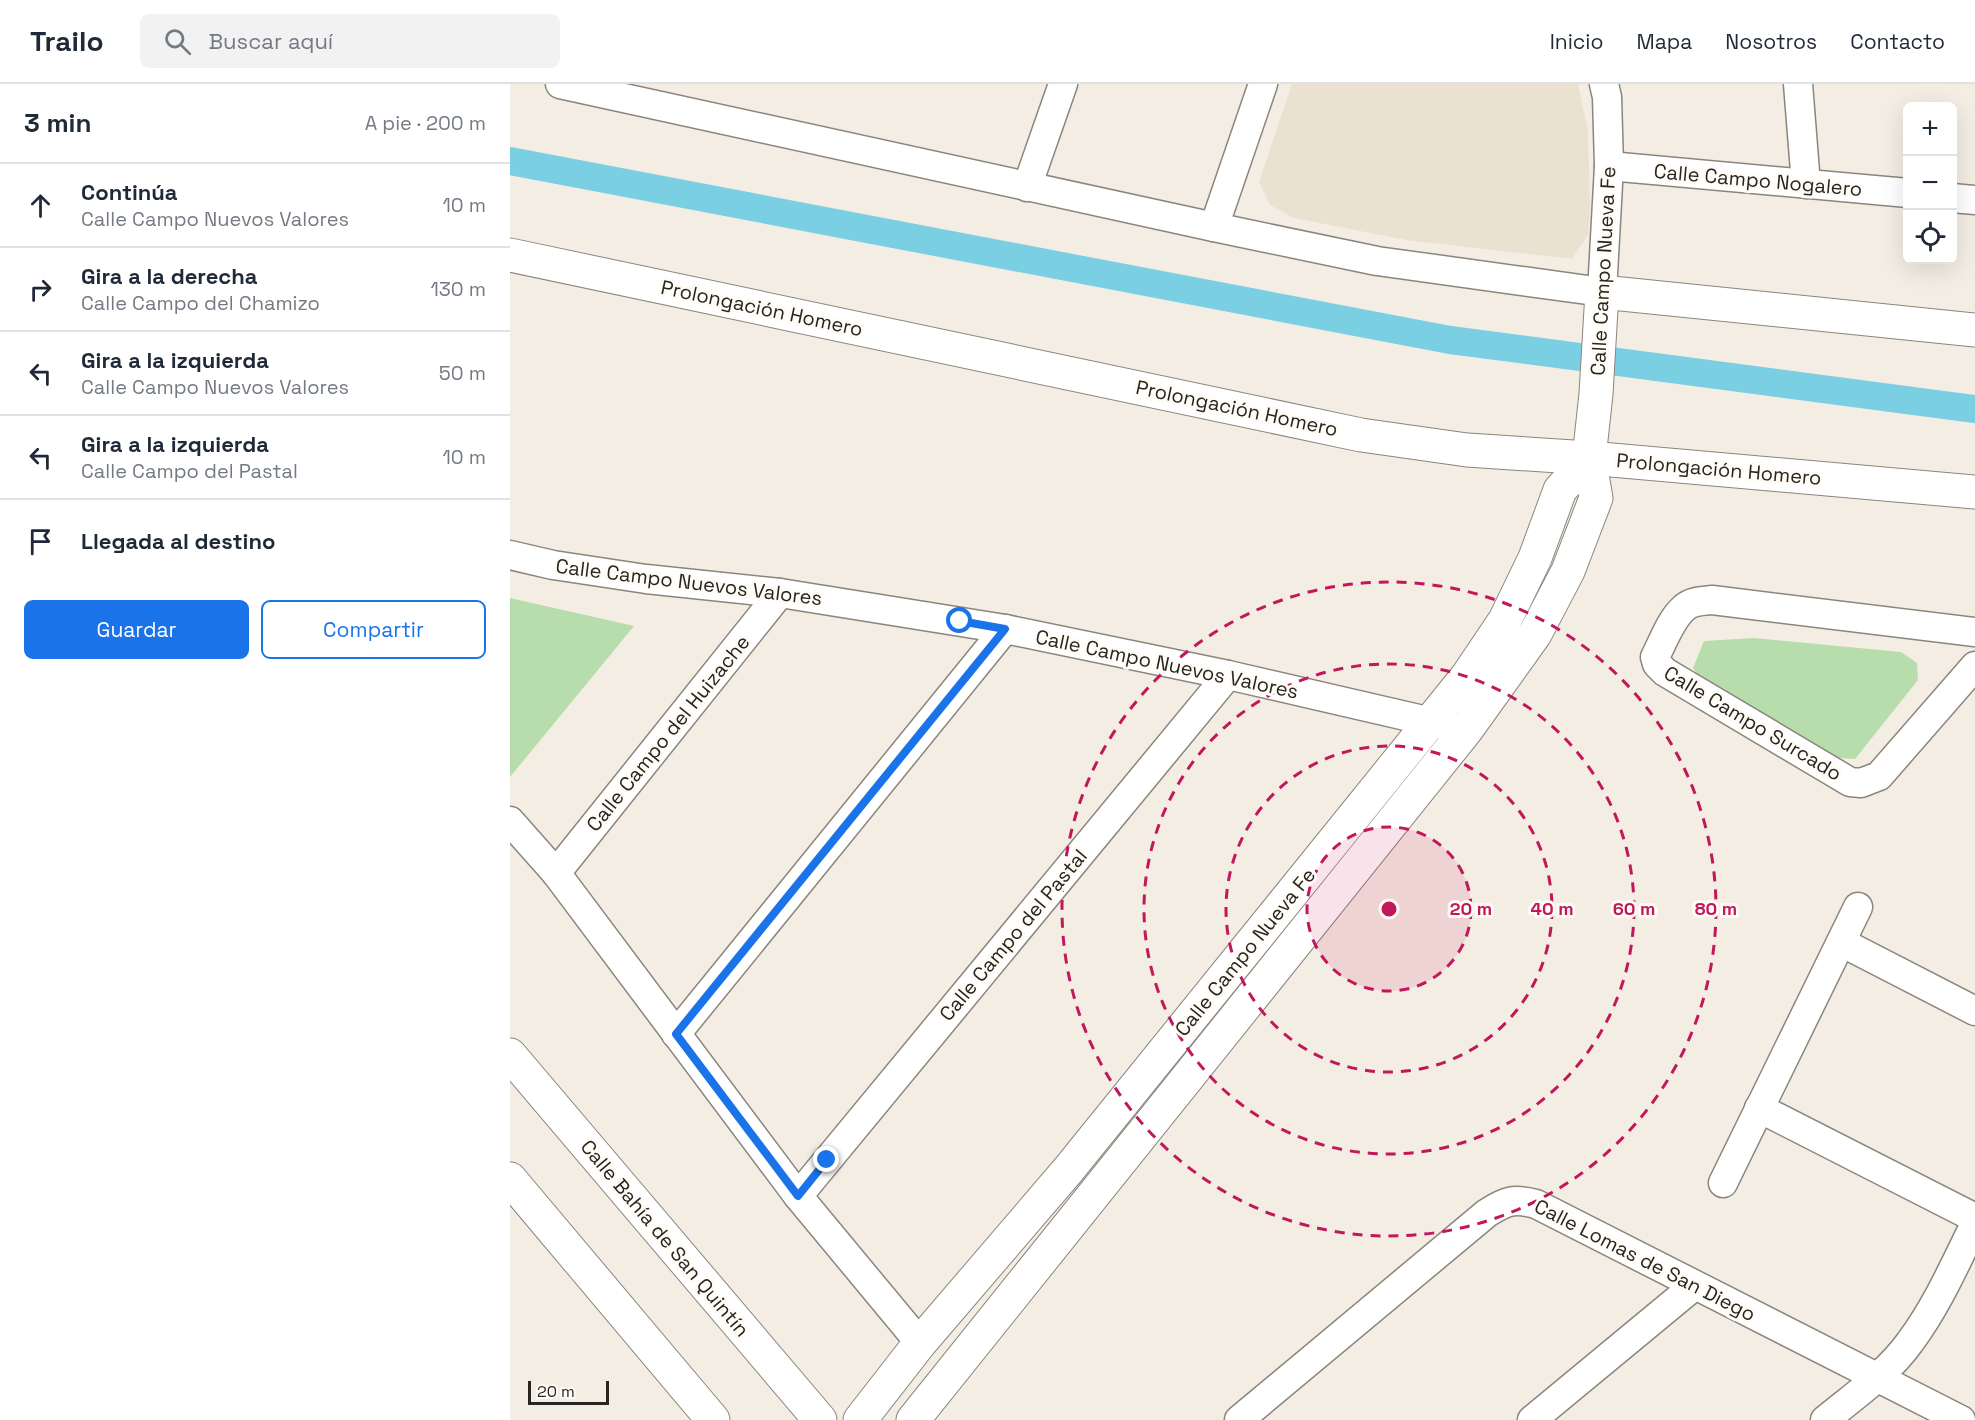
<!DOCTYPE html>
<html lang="es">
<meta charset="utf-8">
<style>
body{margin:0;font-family:"Space Grotesk",sans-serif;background:#f2f2f3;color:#1f2937}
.controls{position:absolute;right:18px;top:18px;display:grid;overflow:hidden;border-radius:9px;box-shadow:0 6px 24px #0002}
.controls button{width:54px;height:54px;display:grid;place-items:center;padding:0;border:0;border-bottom:2px solid #e0e1e3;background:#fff;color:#1f2937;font:30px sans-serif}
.scale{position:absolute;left:18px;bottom:15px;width:81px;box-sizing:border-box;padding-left:6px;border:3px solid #272521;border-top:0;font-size:16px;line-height:21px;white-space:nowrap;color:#272521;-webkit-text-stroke:4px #fffbf5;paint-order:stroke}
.stop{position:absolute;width:18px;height:18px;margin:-14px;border:4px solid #1a73e8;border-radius:50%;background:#fff}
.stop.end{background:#1a73e8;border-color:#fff;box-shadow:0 2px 6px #0008}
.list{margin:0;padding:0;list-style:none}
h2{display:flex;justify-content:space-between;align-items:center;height:78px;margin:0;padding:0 24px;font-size:26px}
h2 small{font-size:20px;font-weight:400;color:#747a83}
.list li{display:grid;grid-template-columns:39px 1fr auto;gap:18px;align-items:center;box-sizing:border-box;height:84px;padding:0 24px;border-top:2px solid #e0e1e3}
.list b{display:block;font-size:22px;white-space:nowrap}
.list p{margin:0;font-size:20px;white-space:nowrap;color:#747a83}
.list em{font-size:20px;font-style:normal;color:#747a83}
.actions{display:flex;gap:12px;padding:18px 24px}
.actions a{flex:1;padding:14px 0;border:2px solid #1a73e8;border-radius:9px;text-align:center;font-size:21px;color:#1a73e8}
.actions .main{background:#1a73e8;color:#fff}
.icon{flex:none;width:33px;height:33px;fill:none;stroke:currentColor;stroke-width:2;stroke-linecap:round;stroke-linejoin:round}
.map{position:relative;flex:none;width:1465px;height:1336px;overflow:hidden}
header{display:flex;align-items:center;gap:36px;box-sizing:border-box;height:84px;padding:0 30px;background:#fff;border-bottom:2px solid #e0e1e3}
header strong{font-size:28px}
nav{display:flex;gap:33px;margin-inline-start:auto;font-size:21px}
.search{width:420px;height:54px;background:#f2f2f3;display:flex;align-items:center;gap:15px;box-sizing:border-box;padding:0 21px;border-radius:9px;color:#747a83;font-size:22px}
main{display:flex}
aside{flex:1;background:#fff}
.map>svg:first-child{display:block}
</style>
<header>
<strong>Trailo</strong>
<div class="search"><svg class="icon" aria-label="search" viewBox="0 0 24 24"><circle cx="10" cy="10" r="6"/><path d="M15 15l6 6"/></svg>Buscar aquí</div>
<nav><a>Inicio</a><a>Mapa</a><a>Nosotros</a><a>Contacto</a></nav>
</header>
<main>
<aside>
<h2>3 min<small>A pie · 200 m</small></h2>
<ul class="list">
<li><svg class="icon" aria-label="ahead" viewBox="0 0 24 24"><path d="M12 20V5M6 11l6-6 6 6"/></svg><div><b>Continúa</b><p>Calle Campo Nuevos Valores</p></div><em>10 m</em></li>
<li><svg class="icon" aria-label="right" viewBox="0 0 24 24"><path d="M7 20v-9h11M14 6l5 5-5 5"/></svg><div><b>Gira a la derecha</b><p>Calle Campo del Chamizo</p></div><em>130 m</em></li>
<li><svg class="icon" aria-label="left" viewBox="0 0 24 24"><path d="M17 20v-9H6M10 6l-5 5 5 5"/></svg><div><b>Gira a la izquierda</b><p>Calle Campo Nuevos Valores</p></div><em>50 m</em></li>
<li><svg class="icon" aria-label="left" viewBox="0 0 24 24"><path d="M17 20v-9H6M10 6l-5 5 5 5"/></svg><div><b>Gira a la izquierda</b><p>Calle Campo del Pastal</p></div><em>10 m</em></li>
<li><svg class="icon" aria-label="arrive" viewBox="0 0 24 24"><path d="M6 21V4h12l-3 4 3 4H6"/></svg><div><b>Llegada al destino</b></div></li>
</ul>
<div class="actions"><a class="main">Guardar</a><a>Compartir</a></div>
</aside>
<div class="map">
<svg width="1465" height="1336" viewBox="0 0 1465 1336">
<rect width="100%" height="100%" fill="#f4ede3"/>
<!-- built -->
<polygon fill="#ebe1d0" points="782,0 1068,0 1078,47 1080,125 1078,151 1062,175 896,156 784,134 760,121 749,98"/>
<!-- green -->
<g fill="#b8ddac">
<polygon points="0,514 124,542 0,693"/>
<polygon points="1244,554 1391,568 1407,579 1408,596 1345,675 1328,674 1193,599 1183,584 1194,557"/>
</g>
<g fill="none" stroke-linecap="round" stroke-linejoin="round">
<!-- canal -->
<polyline stroke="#7bcfe3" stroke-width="28" points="0,77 940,256 1465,325"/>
<defs>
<g id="street">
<polyline points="50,0 704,143 867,177 1092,208 1099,82 1097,13 1094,0"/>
<polyline points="1288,0 1296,100"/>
<polyline points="1099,82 1398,109"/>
<polyline points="517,103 553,0"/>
<polyline points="1442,114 1465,116"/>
<polyline points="704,143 753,0"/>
<polyline points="0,471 43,481 136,495 270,509 495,545 718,591 939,642"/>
<path d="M1465,548L1202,516C1193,517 1181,517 1174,524C1161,535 1153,558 1145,573L1147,580L1155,588L1340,698L1351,699L1369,692L1465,582"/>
<polyline points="0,737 46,789 288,1112 410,1259"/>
<polyline points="46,789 270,509"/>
<polyline points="1331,858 1465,927"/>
<polyline points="166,950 495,545"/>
<polyline points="1249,1024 1465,1134"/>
<polyline points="1213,1099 1348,823"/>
<polyline points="288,1112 718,591"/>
<path d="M729,1336L977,1129C996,1117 1003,1114 1026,1120L1451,1336"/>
<polyline points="1022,1336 1184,1202"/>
<path d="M1315,1336C1344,1312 1378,1289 1400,1258C1427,1222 1445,1180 1465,1140"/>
</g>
<g id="secondary">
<polyline points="0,171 851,351 957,366 1079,374 1465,408"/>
<polyline points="0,971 310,1336"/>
<polyline points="0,1095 203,1336"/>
<polyline points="350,1336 410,1259 559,1085 958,591 995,536 1025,474 1050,406 1079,374"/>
<polyline points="403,1336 957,645 1025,550 1058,487 1086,414 1079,374 1086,310 1092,208 1465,246"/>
</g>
</defs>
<!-- street casing -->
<use href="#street" stroke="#8b857c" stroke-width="31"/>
<!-- secondary casing -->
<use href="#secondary" stroke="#8b857c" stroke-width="35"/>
<!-- street -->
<use href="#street" stroke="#fff" stroke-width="28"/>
<!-- secondary -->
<use href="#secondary" stroke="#fff" stroke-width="33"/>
</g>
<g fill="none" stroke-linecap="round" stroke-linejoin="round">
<!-- route -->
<polyline stroke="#1a73e8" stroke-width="8" points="317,1076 288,1112 166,950 495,545 450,537"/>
</g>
<!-- distance rings -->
<circle cx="879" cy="825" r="82" fill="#c2185b" fill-opacity=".12"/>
<g fill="none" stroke="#c2185b" stroke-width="3" stroke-dasharray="10 8">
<circle cx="879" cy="825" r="82"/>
<circle cx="879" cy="825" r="163"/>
<circle cx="879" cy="825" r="245"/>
<circle cx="879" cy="825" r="327"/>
</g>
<g text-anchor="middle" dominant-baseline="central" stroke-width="6" stroke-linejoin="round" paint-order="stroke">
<!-- street labels -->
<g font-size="20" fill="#272521" stroke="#fffbf5">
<text transform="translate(1248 96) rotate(5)">Calle Campo Nogalero</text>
<text transform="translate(1093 187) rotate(-87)">Calle Campo Nueva Fe</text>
<text transform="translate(252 224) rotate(12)">Prolongación Homero</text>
<text transform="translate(727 324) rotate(12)">Prolongación Homero</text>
<text transform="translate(1209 385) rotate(5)">Prolongación Homero</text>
<text transform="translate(179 498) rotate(7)">Calle Campo Nuevos Valores</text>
<text transform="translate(657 580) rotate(12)">Calle Campo Nuevos Valores</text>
<text transform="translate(1243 639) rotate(31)">Calle Campo Surcado</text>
<text transform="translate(158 649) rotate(-51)">Calle Campo del Huizache</text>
<text transform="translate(503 851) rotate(-50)">Calle Campo del Pastal</text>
<text transform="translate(735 868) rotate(-51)">Calle Campo Nueva Fe</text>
<text transform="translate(155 1154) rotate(50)">Calle Bahía de San Quintín</text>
<text transform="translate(1135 1176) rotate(27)">Calle Lomas de San Diego</text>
</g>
</g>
<circle cx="879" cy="825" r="9" fill="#c2185b" stroke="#fffbf5" stroke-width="3"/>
<g font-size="18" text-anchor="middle" font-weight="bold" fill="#c2185b" stroke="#fffbf5" stroke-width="6" stroke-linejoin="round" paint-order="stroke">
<text x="961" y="831">20 m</text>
<text x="1042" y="831">40 m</text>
<text x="1124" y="831">60 m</text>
<text x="1206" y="831">80 m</text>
</g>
</svg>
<div class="controls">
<button>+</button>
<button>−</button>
<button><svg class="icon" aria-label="locate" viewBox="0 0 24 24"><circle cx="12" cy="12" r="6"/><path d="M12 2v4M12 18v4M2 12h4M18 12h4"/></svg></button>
</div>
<div class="scale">20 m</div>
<div class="stop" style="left:450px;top:537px"></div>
<div class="stop end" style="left:317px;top:1076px"></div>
</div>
</main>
